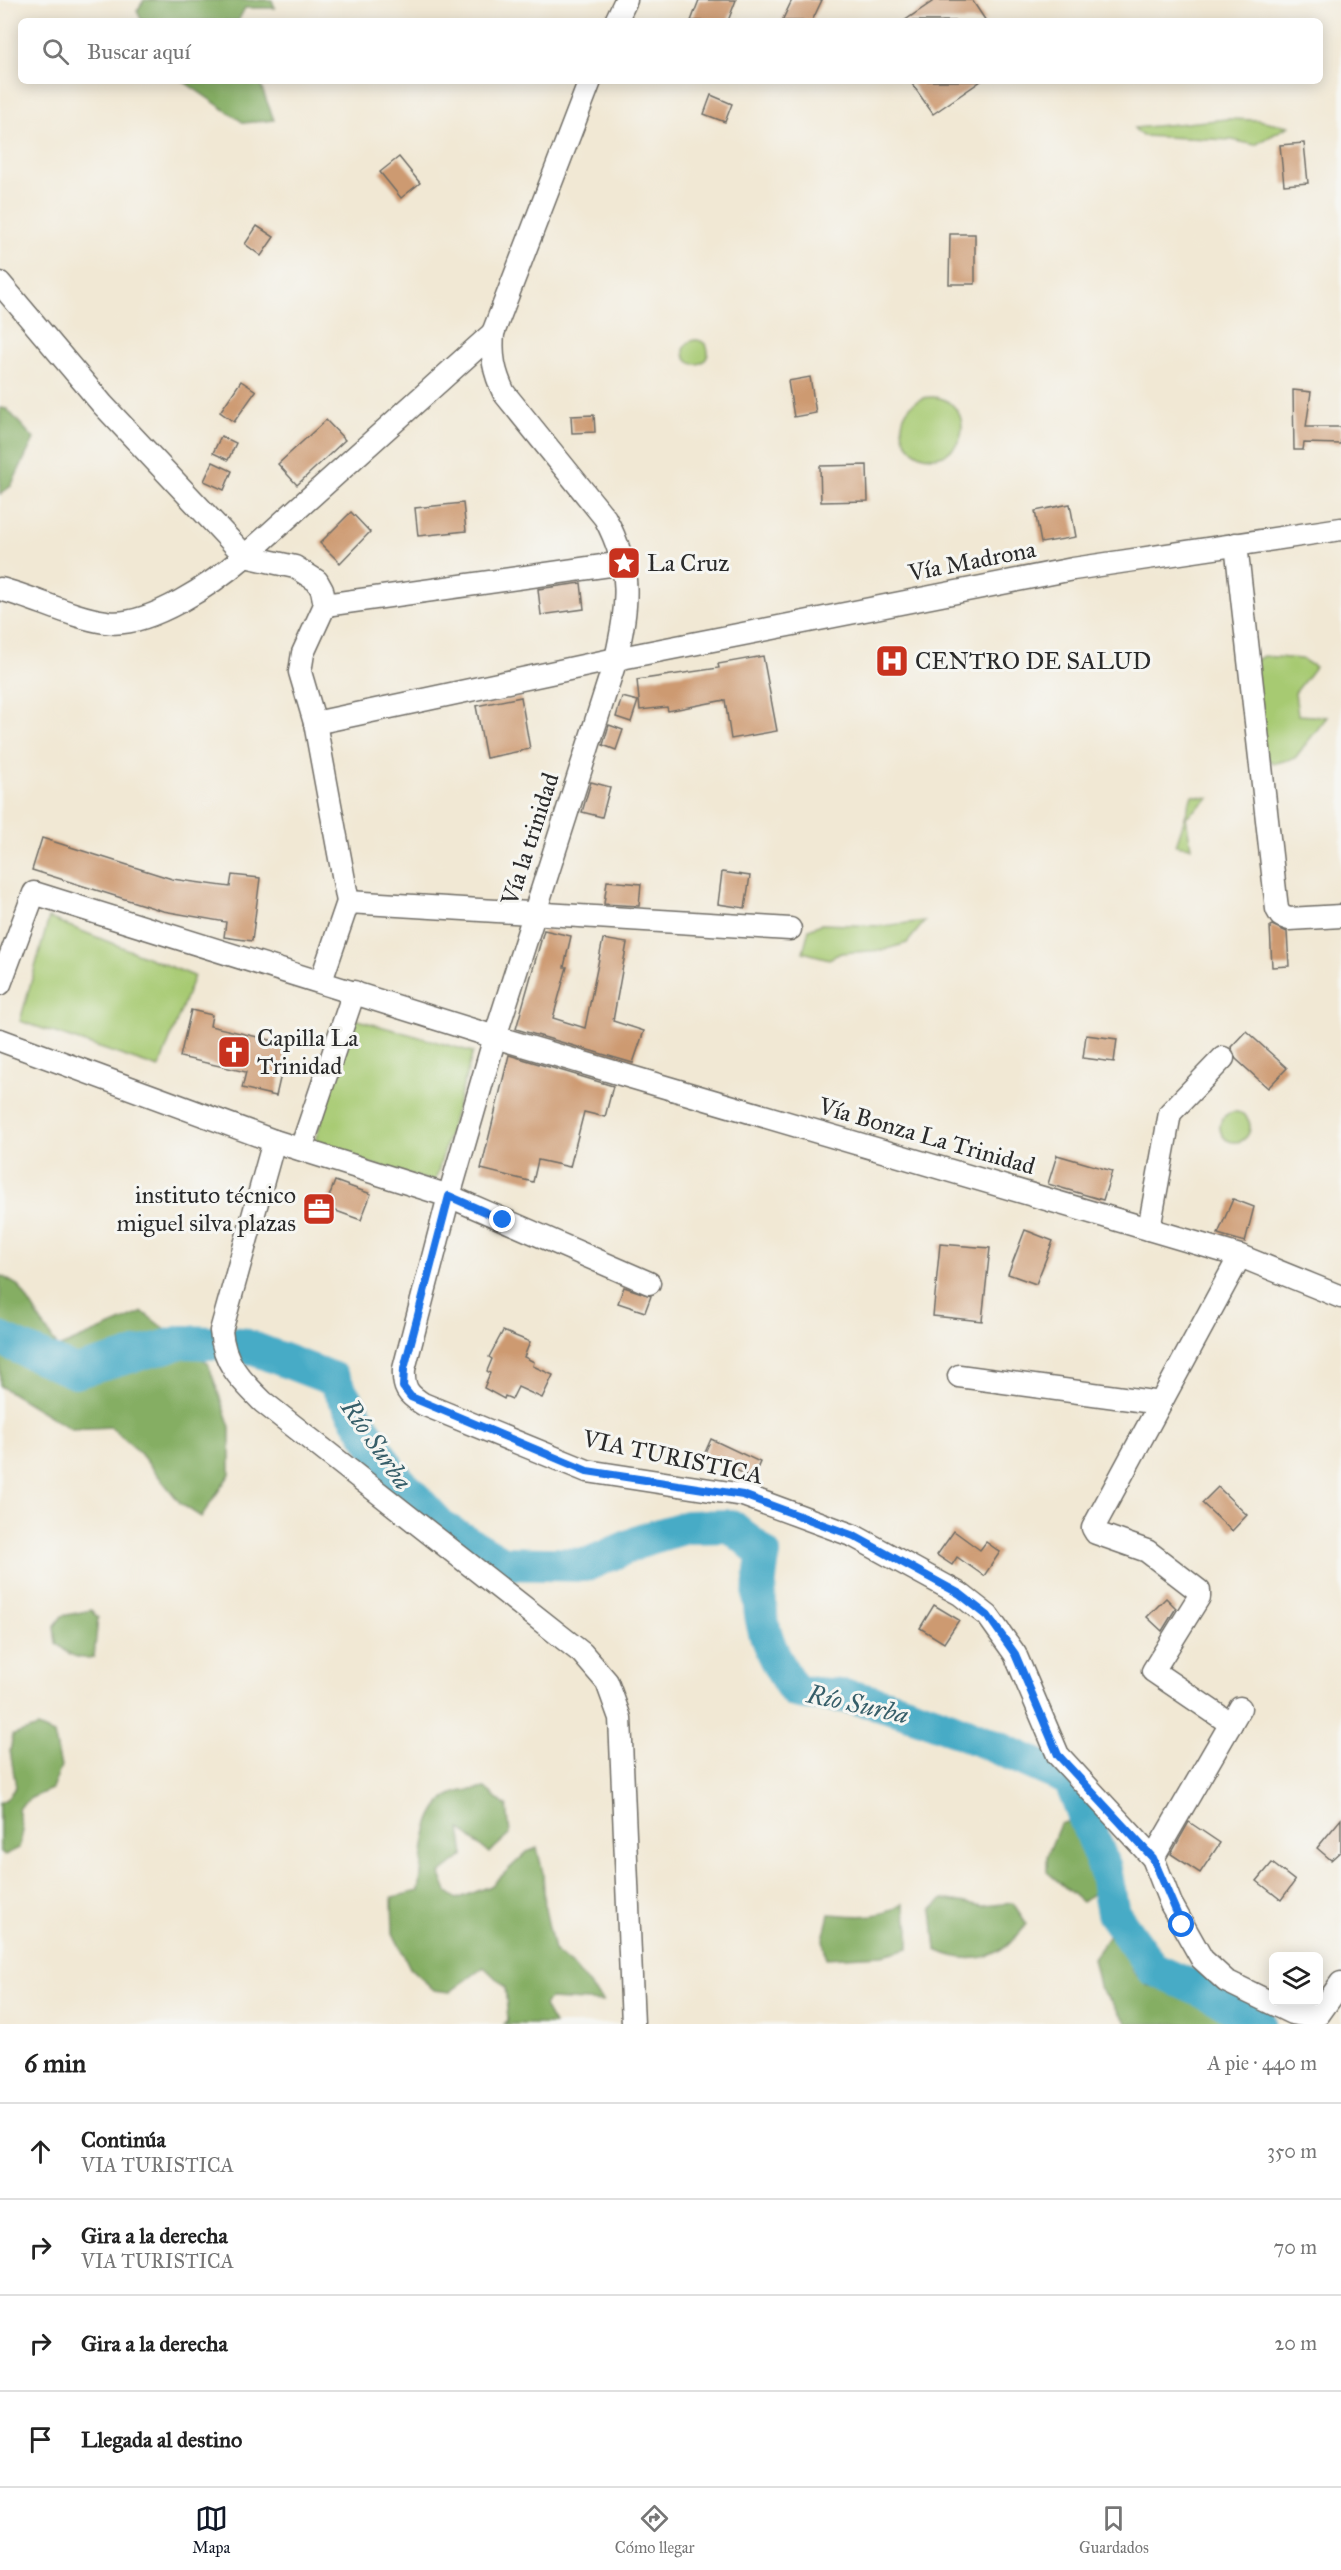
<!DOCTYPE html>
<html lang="es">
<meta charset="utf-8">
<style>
body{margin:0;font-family:"IM FELL Great Primer",serif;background:#f6f6f6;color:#222}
.controls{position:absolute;right:18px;bottom:18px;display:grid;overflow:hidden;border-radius:9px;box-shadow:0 3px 15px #0003}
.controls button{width:54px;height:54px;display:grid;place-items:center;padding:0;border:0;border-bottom:2px solid #e0e0e0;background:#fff;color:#222;font:30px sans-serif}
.stop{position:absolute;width:18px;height:18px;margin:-14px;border:4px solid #1a73e8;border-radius:50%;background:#fff}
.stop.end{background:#1a73e8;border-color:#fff;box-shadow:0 2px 6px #0008}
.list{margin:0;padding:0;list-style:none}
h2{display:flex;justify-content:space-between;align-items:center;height:78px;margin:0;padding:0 24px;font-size:26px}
h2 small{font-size:20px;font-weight:400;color:#767676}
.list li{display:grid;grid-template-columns:39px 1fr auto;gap:18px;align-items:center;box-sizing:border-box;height:96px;padding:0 24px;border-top:2px solid #e0e0e0}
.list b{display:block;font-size:22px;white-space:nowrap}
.list p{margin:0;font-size:20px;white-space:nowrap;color:#767676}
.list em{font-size:20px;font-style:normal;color:#767676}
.icon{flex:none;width:33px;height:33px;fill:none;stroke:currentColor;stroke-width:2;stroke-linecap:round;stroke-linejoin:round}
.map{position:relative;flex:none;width:1341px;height:2024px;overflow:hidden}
.search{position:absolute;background:#fff;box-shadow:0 3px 15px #0003;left:18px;right:18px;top:18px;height:66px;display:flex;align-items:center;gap:15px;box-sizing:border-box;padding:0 21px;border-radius:9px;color:#767676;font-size:22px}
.sheet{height:462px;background:#fff}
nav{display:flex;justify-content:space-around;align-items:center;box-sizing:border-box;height:84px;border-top:2px solid #e0e0e0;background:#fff;font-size:16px;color:#767676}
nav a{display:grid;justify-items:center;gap:3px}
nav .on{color:#111827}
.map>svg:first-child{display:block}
</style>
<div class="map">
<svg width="1341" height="2024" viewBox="0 0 1341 2024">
<rect width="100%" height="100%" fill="#f6f6f2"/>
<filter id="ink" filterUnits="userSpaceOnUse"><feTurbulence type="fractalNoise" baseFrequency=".0167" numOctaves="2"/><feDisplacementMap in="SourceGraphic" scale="12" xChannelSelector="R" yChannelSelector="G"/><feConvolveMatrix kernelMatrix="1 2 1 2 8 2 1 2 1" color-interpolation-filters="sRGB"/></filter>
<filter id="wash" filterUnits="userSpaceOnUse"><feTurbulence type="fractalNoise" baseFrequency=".008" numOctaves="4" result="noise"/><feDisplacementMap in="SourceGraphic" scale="24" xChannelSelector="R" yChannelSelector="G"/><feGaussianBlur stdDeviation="1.35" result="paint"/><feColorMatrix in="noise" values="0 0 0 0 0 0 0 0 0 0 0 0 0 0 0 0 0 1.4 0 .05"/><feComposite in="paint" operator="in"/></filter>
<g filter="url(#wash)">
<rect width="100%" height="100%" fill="#f1e8d4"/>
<!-- green -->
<g fill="#a7ca72" stroke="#697a4e" stroke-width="1.5">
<polygon points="1227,119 1258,120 1289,126 1255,145 1232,140 1142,136 1134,128"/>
<circle cx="696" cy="352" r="12"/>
<circle cx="932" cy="427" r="30"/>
<polygon points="1263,656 1302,659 1315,667 1295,693 1298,715 1327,717 1295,758 1273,764 1258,749 1247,666"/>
<polygon points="1192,795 1209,798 1186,817 1191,847 1176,845"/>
<polygon points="49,918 194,976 159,1068 20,1021"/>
<polygon points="925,921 907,943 883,950 841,953 829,959 803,952 809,929 821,924 883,926"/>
<polygon points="351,1018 473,1052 435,1182 313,1148"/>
<circle cx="1235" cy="1127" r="15"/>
</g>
<!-- forest -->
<g fill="#85ae64" stroke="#586c48" stroke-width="1.5">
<polygon points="144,0 272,0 275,8 245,8 238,21 142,21 137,11"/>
<polygon points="183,81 259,81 274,120 244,123"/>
<polygon points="0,408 7,409 34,439 11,486 0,494"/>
<polygon points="0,1275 19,1286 58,1348 143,1312 208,1363 230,1427 230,1474 201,1517 181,1504 139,1452 111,1427 71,1429 0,1386"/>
<path d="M91,1610L98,1618L94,1657C77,1661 68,1654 56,1643L54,1627L62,1616Z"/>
<polygon points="38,1727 54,1734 61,1767 52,1789 31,1798 18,1809 23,1831 19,1848 5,1855 0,1852 0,1802 5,1800 16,1787 10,1751 13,1735"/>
<path d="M485,1788L507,1807L510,1834L489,1853L460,1829L464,1855L440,1874L447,1892L457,1899L491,1886L527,1852L537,1848L543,1873L545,1909L554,1950L574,1967L603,2002L550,1999L544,2006L554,2024H504L508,2020L505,1987L484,1967L450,1992L434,1990L410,1968L393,1933L392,1897L419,1891C424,1861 420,1810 453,1794C462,1790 475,1790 485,1788Z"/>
<polygon points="1073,1820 1108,1882 1082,1902 1047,1872 1047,1856 1060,1824"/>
<path d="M943,1899L983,1906L1013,1903L1027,1924C1002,1957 975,1968 936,1950L932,1909Z"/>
<path d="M903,1903L909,1928V1948L882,1955L826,1958L823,1939L829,1914C856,1916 881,1920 903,1903Z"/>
<polygon points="1119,1922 1127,1939 1132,1971 1148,1986 1182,1986 1247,2000 1260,2024 1128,2024 1099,1986 1093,1958"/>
</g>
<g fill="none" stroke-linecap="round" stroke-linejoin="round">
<!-- river -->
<path stroke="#47abc6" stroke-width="34" d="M0,1339L75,1372L182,1342L241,1344L333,1379L390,1471L443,1528L503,1563L586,1565L646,1539L687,1527L731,1526L764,1554C752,1608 764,1647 795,1691C815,1696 835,1694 855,1698C929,1713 1000,1750 1070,1780L1105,1869L1113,1913L1153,1969L1220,1999L1259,2024"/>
</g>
<g id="blocks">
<!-- building -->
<g fill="#cd9a71">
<polygon points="699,0 736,0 728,21 691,21"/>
<polygon points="792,0 822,0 812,21 782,21"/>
<polygon points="935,0 972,0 986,21 904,21"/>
<polygon points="910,81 981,81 933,114"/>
<polygon points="711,95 732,104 725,122 704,114"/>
<polygon points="1304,143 1308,183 1284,185 1280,145"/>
<polygon points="399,157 420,183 401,198 380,172"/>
<polygon points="257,226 274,237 261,256 245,244"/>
<polygon points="950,234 975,234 975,284 949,284"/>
<polygon points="810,377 816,413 794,417 788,381"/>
<polygon points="241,381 256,391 234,422 220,412"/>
<polygon points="1293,390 1311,392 1306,427 1341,427 1341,444 1304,443 1303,450 1294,450"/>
<polygon points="594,415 595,432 572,433 571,416"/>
<polygon points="326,420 345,440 297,485 278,464"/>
<polygon points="221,436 236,443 228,460 213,453"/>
<polygon points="213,462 232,471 224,490 204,481"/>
<polygon points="867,465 868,501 821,502 820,466"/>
<polygon points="463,503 466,531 418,536 415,508"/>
<polygon points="1070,504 1076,537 1041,543 1035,511"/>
<polygon points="351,512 370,532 340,563 320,543"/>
<polygon points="581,583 584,609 541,615 538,589"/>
<polygon points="763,656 777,731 731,739 725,700 668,711 667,707 640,710 637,680 719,668 718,664"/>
<polygon points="521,697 530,749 486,758 476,706"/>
<polygon points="622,697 638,701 631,722 616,717"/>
<polygon points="609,725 623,730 616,750 603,745"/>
<polygon points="591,782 610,787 602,817 582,812"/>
<polygon points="42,838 172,879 230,887 232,875 260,878 252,941 224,937 226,922 163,911 32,870"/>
<polygon points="722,872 750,876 745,908 718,904"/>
<polygon points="607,881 641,884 639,906 604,904"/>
<polygon points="1272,925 1287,932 1289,966 1272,967 1270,926"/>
<polygon points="544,930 571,936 564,967 567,967 553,1018 585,1028 603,939 627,943 613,1021 644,1031 633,1063 516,1029"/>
<polygon points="191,1010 212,1015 210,1026 288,1044 276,1096 242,1088 246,1072 180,1057"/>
<polygon points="1246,1031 1287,1068 1268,1088 1236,1059 1231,1047"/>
<polygon points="1086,1035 1117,1039 1114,1062 1083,1058"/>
<polygon points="509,1055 613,1086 605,1117 584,1112 570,1167 538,1160 533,1182 481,1169"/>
<polygon points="1057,1155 1112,1171 1103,1200 1048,1184"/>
<polygon points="335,1181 371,1194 361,1220 325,1207"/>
<polygon points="1233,1199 1254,1207 1245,1242 1218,1234"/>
<polygon points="1025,1230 1053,1241 1036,1284 1008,1274"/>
<polygon points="940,1244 990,1248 982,1321 933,1316"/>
<polygon points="624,1287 651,1296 645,1312 618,1303"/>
<polygon points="503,1331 530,1342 524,1357 534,1362 533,1366 553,1375 542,1398 518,1387 512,1399 505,1396 504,1399 484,1388 490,1373 487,1371 492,1359 489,1357"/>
<polygon points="711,1439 760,1462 753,1478 704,1455"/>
<polygon points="1218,1487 1247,1515 1232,1531 1202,1503"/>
<polygon points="954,1531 980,1550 986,1542 1000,1552 984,1576 957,1557 952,1565 937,1555"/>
<polygon points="1166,1598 1176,1608 1162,1631 1147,1617"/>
<polygon points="934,1605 959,1620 944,1643 920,1628"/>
<polygon points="1341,1819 1341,1851 1331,1860 1317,1848"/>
<polygon points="1189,1822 1220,1843 1200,1873 1171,1854"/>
<polygon points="1272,1863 1295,1881 1281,1900 1257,1881"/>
</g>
</g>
</g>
<g filter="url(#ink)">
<use href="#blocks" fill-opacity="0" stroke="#706d66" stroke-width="1.5"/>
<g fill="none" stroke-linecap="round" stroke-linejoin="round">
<defs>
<g id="minor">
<polyline points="616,21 626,0"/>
<path d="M590,81L493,333C491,356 494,372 504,393L605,518C633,570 628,604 616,659L495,1037L449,1196L404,1369C403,1388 407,1394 423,1404L587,1471L743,1495L854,1536L960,1594L988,1616L1015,1654L1058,1755L1153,1858L1171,1904L1202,1959L1226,1981L1292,2013L1303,2015L1319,2014L1341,1983"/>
<polyline points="0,283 103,405 245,556 295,567 317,581 322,590 325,605 303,653 300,672 315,723 348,902 321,981"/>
<polyline points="1236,544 1277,909 1281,916 1289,919 1341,916"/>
<path d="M0,589C36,598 70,617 106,622C148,629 215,582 245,556L493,333"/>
<polyline points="325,605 624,563"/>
<polyline points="315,723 616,659 1073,569 1341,529"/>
<polyline points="348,902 790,929"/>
<polyline points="0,984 34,893 495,1037 1240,1256 1341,1297"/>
<polyline points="0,1040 274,1141 449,1196 649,1283"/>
<path d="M274,1141L221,1331C224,1364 240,1379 263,1402L582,1653L607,1682L620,1718L633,2024"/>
<polyline points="301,1149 354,992"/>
<polyline points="1149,1229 1170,1113 1223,1058"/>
<polyline points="959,1376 1160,1403"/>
<polyline points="1231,1724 1153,1671 1199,1597 1199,1591 1147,1551 1096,1533 1093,1528 1240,1256"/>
<polyline points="1153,1858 1240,1708"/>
</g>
</defs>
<!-- minor casing -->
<use href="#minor" stroke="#706d66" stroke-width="25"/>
<!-- minor -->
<use href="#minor" stroke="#fff" stroke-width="22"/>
</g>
</g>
<g fill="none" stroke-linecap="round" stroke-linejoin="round" filter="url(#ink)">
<!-- route -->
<polyline stroke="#1a73e8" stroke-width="8" points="503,1220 449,1196 404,1369 403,1387 411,1397 587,1471 743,1495 854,1536 960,1594 988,1616 1015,1654 1058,1755 1153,1858 1182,1925"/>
</g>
<!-- icons -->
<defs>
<symbol id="sight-square" viewBox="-11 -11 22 22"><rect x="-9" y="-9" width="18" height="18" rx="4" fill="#c8321e" stroke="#f6f6f2"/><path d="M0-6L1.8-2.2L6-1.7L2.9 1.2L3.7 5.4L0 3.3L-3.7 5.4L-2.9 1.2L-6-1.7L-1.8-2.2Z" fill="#fff"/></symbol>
<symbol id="hospital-square" viewBox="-11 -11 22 22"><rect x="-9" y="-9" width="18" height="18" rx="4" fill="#c8321e" stroke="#f6f6f2"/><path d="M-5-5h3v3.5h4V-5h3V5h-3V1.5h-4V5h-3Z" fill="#fff"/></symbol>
<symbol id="church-square" viewBox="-11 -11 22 22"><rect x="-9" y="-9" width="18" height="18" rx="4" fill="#c8321e" stroke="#f6f6f2"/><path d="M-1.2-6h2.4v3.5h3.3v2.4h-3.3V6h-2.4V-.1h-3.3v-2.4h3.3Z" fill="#fff"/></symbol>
<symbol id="office-square" viewBox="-11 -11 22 22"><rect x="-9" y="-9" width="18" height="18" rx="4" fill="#c8321e" stroke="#f6f6f2"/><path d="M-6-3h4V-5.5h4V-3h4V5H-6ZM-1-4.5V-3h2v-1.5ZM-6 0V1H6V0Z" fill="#fff"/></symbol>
</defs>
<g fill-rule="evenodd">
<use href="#sight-square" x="605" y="544" width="38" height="38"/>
<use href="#hospital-square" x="873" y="642" width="38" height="38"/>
<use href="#church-square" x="215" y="1033" width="38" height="38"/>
<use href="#office-square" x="300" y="1190" width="38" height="38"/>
</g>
<g text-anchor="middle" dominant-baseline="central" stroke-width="6" stroke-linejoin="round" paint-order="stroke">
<!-- street labels -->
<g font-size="24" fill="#2b2b2b" stroke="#f6f6f2">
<text transform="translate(972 561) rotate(-11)">Vía Madrona</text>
<text transform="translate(530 839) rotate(-72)">Vía la trinidad</text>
<text transform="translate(927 1136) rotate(16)">Vía Bonza La Trinidad</text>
<text transform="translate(673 1457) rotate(12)">VIA TURISTICA</text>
</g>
<!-- poi labels -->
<g font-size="24" fill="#2b2b2b" stroke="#f6f6f2" text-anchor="start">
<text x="647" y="563">La Cruz</text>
<text x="915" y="661">CENTRO DE SALUD</text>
<text x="257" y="1038">Capilla La<tspan x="257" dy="28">Trinidad</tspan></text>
<text x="296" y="1195" text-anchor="end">instituto técnico<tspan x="296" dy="28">miguel silva plazas</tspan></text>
</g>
<!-- water labels -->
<g font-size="26" font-style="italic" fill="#365e69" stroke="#f6f6f2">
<text transform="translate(377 1444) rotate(55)">Río Surba</text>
<text transform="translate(858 1704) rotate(12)">Río Surba</text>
</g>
</g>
</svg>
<div class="controls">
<button><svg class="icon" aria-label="layers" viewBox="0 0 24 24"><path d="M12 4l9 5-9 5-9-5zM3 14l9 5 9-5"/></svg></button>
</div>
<div class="stop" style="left:1182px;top:1925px"></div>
<div class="stop end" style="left:503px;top:1220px"></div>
<div class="search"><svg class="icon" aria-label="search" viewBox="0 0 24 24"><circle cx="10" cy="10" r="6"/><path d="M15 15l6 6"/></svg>Buscar aquí</div>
</div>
<section class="sheet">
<h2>6 min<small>A pie · 440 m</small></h2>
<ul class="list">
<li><svg class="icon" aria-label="ahead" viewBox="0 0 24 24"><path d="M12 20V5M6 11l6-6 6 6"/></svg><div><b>Continúa</b><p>VIA TURISTICA</p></div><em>350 m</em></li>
<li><svg class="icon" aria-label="right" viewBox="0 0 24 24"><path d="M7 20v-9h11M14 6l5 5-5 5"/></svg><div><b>Gira a la derecha</b><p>VIA TURISTICA</p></div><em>70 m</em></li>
<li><svg class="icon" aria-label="right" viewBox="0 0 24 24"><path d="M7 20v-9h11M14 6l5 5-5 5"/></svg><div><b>Gira a la derecha</b></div><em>20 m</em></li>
<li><svg class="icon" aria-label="arrive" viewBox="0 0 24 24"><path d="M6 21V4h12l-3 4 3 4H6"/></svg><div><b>Llegada al destino</b></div></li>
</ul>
</section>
<nav>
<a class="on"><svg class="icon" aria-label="map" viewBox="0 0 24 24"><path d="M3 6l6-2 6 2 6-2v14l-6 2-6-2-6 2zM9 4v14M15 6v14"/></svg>Mapa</a>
<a><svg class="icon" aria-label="directions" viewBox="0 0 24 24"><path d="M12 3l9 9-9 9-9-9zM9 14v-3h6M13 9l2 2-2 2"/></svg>Cómo llegar</a>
<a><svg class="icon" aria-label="saved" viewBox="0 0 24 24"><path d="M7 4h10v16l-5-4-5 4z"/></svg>Guardados</a>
</nav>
